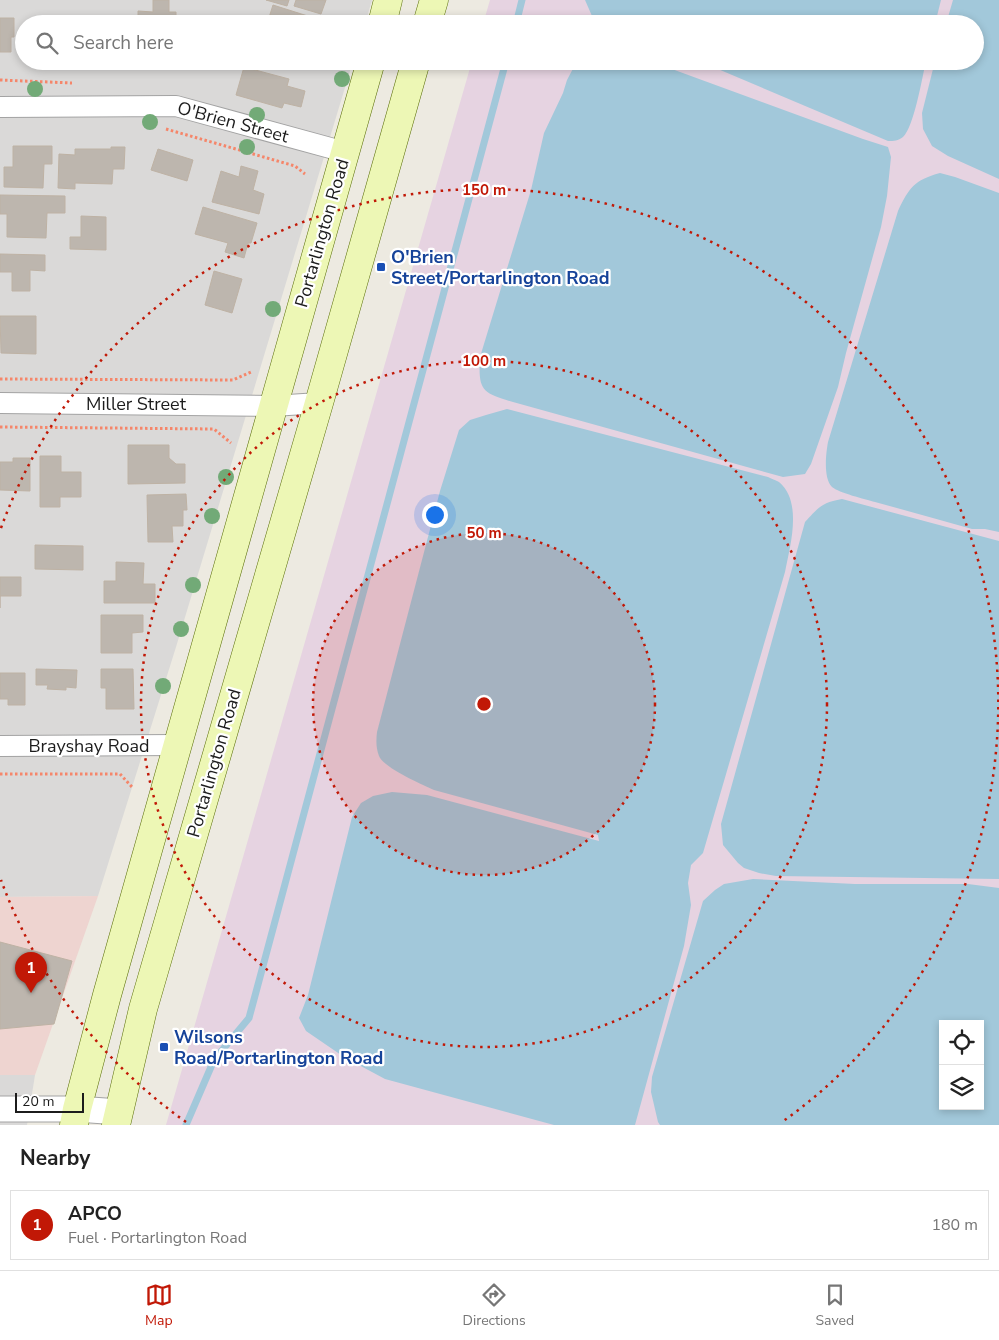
<!DOCTYPE html>
<meta charset="utf-8">
<style>
body{margin:0;font-family:"Nunito Sans",sans-serif;background:#f2f2f2;color:#222}
.controls{position:absolute;right:15px;bottom:15px;display:grid;overflow:hidden;border-radius:0px;box-shadow:0 2px 8px #0003}
.controls button{width:45px;height:45px;display:grid;place-items:center;padding:0;border:0;border-bottom:1px solid #e0e0e0;background:#fff;color:#222;font:25px sans-serif}
.scale{position:absolute;left:15px;bottom:12px;width:69px;box-sizing:border-box;padding-left:5px;border:2px solid #1c1c1c;border-top:0;font-size:14px;line-height:18px;white-space:nowrap;color:#1c1c1c;-webkit-text-stroke:4px #fff;paint-order:stroke}
.you{position:absolute;left:434px;top:514px;width:18px;height:18px;margin:-12px;border:4px solid #fff;border-radius:50%;background:#1a73e8;box-shadow:0 0 0 8px #1a73e833}
.badge{display:grid;place-items:center;width:32px;height:32px;border-radius:50%;background:#c11806;color:#fff;font-size:16px;font-weight:700}
.pin{position:absolute;translate:-50% -41px;filter:drop-shadow(0 1px 2px #0008)}
.pin::after{content:'';position:absolute;top:26px;width:18px;height:15px;background:inherit;clip-path:polygon(0 0,100% 0,50% 100%)}
.list{margin:0;padding:0;list-style:none}
h2{display:flex;justify-content:space-between;align-items:center;height:65px;margin:0;padding:0 20px;font-size:21px}
h2 small{font-size:16px;font-weight:400;color:#767676}
.list li{display:grid;grid-template-columns:32px 1fr auto;gap:15px;align-items:center;box-sizing:border-box;height:70px;margin:0 10px 10px;padding:0 10px;border:1px solid #e0e0e0;border-radius:0px}
.list b{display:block;font-size:19px;white-space:nowrap}
.list p{margin:0;font-size:16px;white-space:nowrap;color:#767676}
.list em{font-size:16px;font-style:normal;color:#767676}
.icon{flex:none;width:28px;height:28px;fill:none;stroke:currentColor;stroke-width:2;stroke-linecap:round;stroke-linejoin:round}
.map{position:relative;flex:none;width:999px;height:1125px;overflow:hidden}
.search{position:absolute;background:#fff;box-shadow:0 2px 8px #0003;left:15px;right:15px;top:15px;height:55px;display:flex;align-items:center;gap:12px;box-sizing:border-box;padding:0 18px;border-radius:28px;color:#767676;font-size:19px}
.sheet{height:145px;background:#fff}
nav{display:flex;justify-content:space-around;align-items:center;box-sizing:border-box;height:70px;border-top:1px solid #e0e0e0;background:#fff;font-size:14px;color:#767676}
nav a{display:grid;justify-items:center;gap:2px}
nav .on{color:#c11806}
.map>svg:first-child{display:block}
</style>
<div class="map">
<svg width="999" height="1125" viewBox="0 0 999 1125">
<rect width="100%" height="100%" fill="#edeae1"/>
<!-- residential -->
<g fill="#dad9d8">
<polygon points="0,0 372,0 365,24 24,24 24,61 353,61 176,647 98,896 0,897"/>
<polygon points="0,1075 35,1075 27,1125 0,1125"/>
</g>
<!-- commercial -->
<polygon fill="#eed4d0" points="98,896 35,1075 0,1075 0,897"/>
<!-- industrial -->
<path fill="#e6d3e1" fill-rule="evenodd" d="M490,0H999V1125H166L472,61H975V24H483ZM943,1024H980V1106H943Z"/>
<!-- water -->
<g fill="#a2c8da" fill-rule="evenodd">
<polygon points="585,0 941,0 935,24 628,24 625,22 592,16"/>
<polygon points="953,0 999,0 999,179 948,156 932,146 923,129 922,113 935,61 975,61 975,24 946,24"/>
<path d="M577,61H650L863,139L888,147L891,157L887,196L881,227L846,353L838,387L811,464L805,474L783,477L513,402C482,393 478,391 480,357L531,190L544,133L563,93L567,80Z"/>
<path d="M699,61H926C922,78 914,127 903,137C898,141 894,141 888,141Z"/>
<path d="M940,173L955,177L999,193V532L985,529H972C940,520 908,511 875,502C865,499 839,493 832,487C823,478 826,453 828,442L898,211C909,188 914,180 940,173Z"/>
<path d="M507,409L768,477C771,479 776,480 779,482C803,502 790,546 785,572L703,853L691,865L688,883L691,905L684,946L635,1125H554L385,1079L344,1057L306,1031L299,1018L308,995L352,817L361,803L373,796L392,792L427,795L599,841L598,835L434,790C421,784 384,768 379,756C376,748 376,741 377,732L440,491L459,430L470,420L486,415Z"/>
<path d="M842,499L999,541V879L776,876L759,873L744,868L738,863L723,845L721,824L805,522C819,507 821,503 842,499Z"/>
<path d="M753,879L855,884H968L999,888V1125H660L658,1122L651,1092L652,1077L703,901L715,890L724,884ZM943,1024H980V1106H943Z"/>
</g>
<g fill="none" stroke-linecap="round" stroke-linejoin="round">
<!-- stream -->
<g stroke="#a2c8da" stroke-width="7">
<polyline points="516,24 522,0"/>
<polyline points="186,1125 214,1060 249,1018 506,61"/>
</g>
</g>
<!-- building -->
<g fill="#bdb6ae" stroke="#beb2a4">
<polygon points="153,0 169,0 169,12 176,12 176,24 138,24 138,11 153,12"/>
<polygon points="266,0 289,0 287,6"/>
<polygon points="296,0 326,0 321,14 294,6"/>
<polygon points="273,5 314,18 312,24 267,24"/>
<polygon points="0,18 14,18 14,37 11,37 11,52 0,52"/>
<polygon points="125,18 125,24 83,24 83,19"/>
<polygon points="244,67 289,79 287,86 305,91 301,107 284,103 282,108 236,95"/>
<polygon points="13,146 52,146 52,164 44,164 43,188 4,187 4,167 13,167"/>
<polygon points="111,147 125,147 124,169 113,169 112,184 75,183 75,189 58,188 59,154 75,155 75,149 111,149"/>
<polygon points="158,149 193,160 187,181 151,170"/>
<polygon points="241,166 258,171 253,190 264,194 259,214 212,202 221,171 239,177"/>
<polygon points="0,195 65,196 65,213 47,213 46,238 7,237 7,214 0,214"/>
<polygon points="203,207 257,223 251,243 248,243 244,258 225,252 228,243 195,234"/>
<polygon points="81,216 106,217 106,250 70,249 70,237 81,237"/>
<polygon points="0,254 45,255 45,271 30,270 30,291 12,291 12,272 0,272"/>
<polygon points="214,271 242,279 232,313 205,305"/>
<polygon points="0,316 36,316 36,354 1,353"/>
<polygon points="128,445 169,445 169,458 176,464 185,464 185,483 128,484"/>
<polygon points="40,456 61,456 61,472 81,472 81,497 60,497 60,507 40,507"/>
<polygon points="13,458 30,458 30,491 0,490 0,462 13,462"/>
<polygon points="186,494 187,510 183,510 183,526 172,526 173,542 148,542 147,495"/>
<polygon points="35,545 83,546 83,570 35,569"/>
<polygon points="116,562 144,563 143,584 155,584 155,603 104,603 104,581 116,581"/>
<polygon points="0,577 21,577 21,596 0,596 0,608"/>
<polygon points="101,615 143,615 143,632 132,633 132,653 101,653"/>
<polygon points="36,669 77,670 76,688 66,687 66,690 47,689 48,685 36,685"/>
<polygon points="101,669 133,669 134,709 106,709 106,688 101,688"/>
<polygon points="0,673 25,673 25,705 8,705 8,699 0,699"/>
<polygon points="0,942 72,961 54,1024 0,1029"/>
</g>
<g fill="none" stroke-linecap="round" stroke-linejoin="round">
<defs>
<g id="minor">
<polyline points="0,107 176,106 345,152"/>
<polyline points="0,403 273,406 319,403"/>
<polyline points="0,746 178,745"/>
</g>
<polyline id="tertiary" points="0,1109 77,1109 119,1112"/>
<g id="secondary">
<polyline points="382,24 388,0"/>
<polyline points="427,24 434,0"/>
<polyline points="74,1125 77,1109 107,995 371,61"/>
<polyline points="116,1125 143,1009 319,403 416,61"/>
</g>
</defs>
<!-- minor casing -->
<use href="#minor" stroke="#a3a3a3" stroke-width="22"/>
<!-- tertiary casing -->
<use href="#tertiary" stroke="#a3a3a3" stroke-width="27"/>
<!-- secondary casing -->
<use href="#secondary" stroke="#596d08" stroke-width="29"/>
<!-- path -->
<g stroke="#f5866a" stroke-width="3" stroke-dasharray="2.5 2.5" stroke-linecap="butt">
<polyline points="0,80 72,83"/>
<polyline points="166,129 295,166 305,174"/>
<polyline points="0,379 233,380 251,372"/>
<polyline points="0,427 214,429 231,443"/>
<polyline points="0,774 120,774 132,787"/>
</g>
<!-- minor -->
<use href="#minor" stroke="#fff" stroke-width="20"/>
<!-- tertiary -->
<use href="#tertiary" stroke="#fff" stroke-width="25"/>
<!-- secondary -->
<use href="#secondary" stroke="#edf7b5" stroke-width="28"/>
</g>
<!-- trees -->
<g fill="#72aa77">
<circle cx="342" cy="79" r="8"/>
<circle cx="35" cy="89" r="8"/>
<circle cx="257" cy="115" r="8"/>
<circle cx="150" cy="122" r="8"/>
<circle cx="247" cy="147" r="8"/>
<circle cx="273" cy="309" r="8"/>
<circle cx="226" cy="477" r="8"/>
<circle cx="212" cy="516" r="8"/>
<circle cx="193" cy="585" r="8"/>
<circle cx="181" cy="629" r="8"/>
<circle cx="163" cy="686" r="8"/>
</g>
<!-- distance rings -->
<circle cx="484" cy="704" r="171" fill="#c11806" fill-opacity=".12"/>
<g fill="none" stroke="#c11806" stroke-width="2.5" stroke-dasharray="2.5 5">
<circle cx="484" cy="704" r="171"/>
<circle cx="484" cy="704" r="343"/>
<path d="M186 1122A514 514 0 0 1 1 880M1 528A514 514 0 1 1 782 1122"/>
</g>
<!-- markers -->
<g fill="#1a4fb4" stroke="#fff" stroke-width="2">
<rect x="376" y="262" width="10" height="10" rx="2.5"/>
<rect x="159" y="1042" width="10" height="10" rx="2.5"/>
</g>
<g text-anchor="middle" dominant-baseline="central" stroke-width="4.5" stroke-linejoin="round" paint-order="stroke">
<!-- street labels -->
<g font-size="18" fill="#1c1c1c" stroke="#fff">
<text transform="translate(233 122) rotate(15)">O'Brien Street</text>
<text transform="translate(322 233) rotate(-74)">Portarlington Road</text>
<text x="136" y="404">Miller Street</text>
<text x="89" y="746">Brayshay Road</text>
<text transform="translate(214 763) rotate(-74)">Portarlington Road</text>
</g>
<!-- transit labels -->
<g font-size="18" font-weight="bold" fill="#164399" stroke="#fff" text-anchor="start">
<text x="391" y="257">O'Brien<tspan x="391" dy="21">Street/Portarlington Road</tspan></text>
<text x="174" y="1037">Wilsons<tspan x="174" dy="21">Road/Portarlington Road</tspan></text>
</g>
</g>
<circle cx="484" cy="704" r="8" fill="#c11806" stroke="#fff" stroke-width="2.5"/>
<g font-size="15" text-anchor="middle" font-weight="bold" fill="#c11806" stroke="#fff" stroke-width="4.5" stroke-linejoin="round" paint-order="stroke">
<text x="484" y="195">150 m</text>
<text x="484" y="366">100 m</text>
<text x="484" y="538">50 m</text>
</g>
</svg>
<div class="controls">
<button><svg class="icon" aria-label="locate" viewBox="0 0 24 24"><circle cx="12" cy="12" r="6"/><path d="M12 2v4M12 18v4M2 12h4M18 12h4"/></svg></button>
<button><svg class="icon" aria-label="layers" viewBox="0 0 24 24"><path d="M12 4l9 5-9 5-9-5zM3 14l9 5 9-5"/></svg></button>
</div>
<div class="scale">20 m</div>
<div class="you"></div>
<div class="pin badge" style="left:31px;top:993px">1</div>
<div class="search"><svg class="icon" aria-label="search" viewBox="0 0 24 24"><circle cx="10" cy="10" r="6"/><path d="M15 15l6 6"/></svg>Search here</div>
</div>
<section class="sheet">
<h2>Nearby<small></small></h2>
<ul class="list">
<li><span class="badge">1</span><div><b>APCO</b><p>Fuel · Portarlington Road</p></div><em>180 m</em></li>
</ul>
</section>
<nav>
<a class="on"><svg class="icon" aria-label="map" viewBox="0 0 24 24"><path d="M3 6l6-2 6 2 6-2v14l-6 2-6-2-6 2zM9 4v14M15 6v14"/></svg>Map</a>
<a><svg class="icon" aria-label="directions" viewBox="0 0 24 24"><path d="M12 3l9 9-9 9-9-9zM9 14v-3h6M13 9l2 2-2 2"/></svg>Directions</a>
<a><svg class="icon" aria-label="saved" viewBox="0 0 24 24"><path d="M7 4h10v16l-5-4-5 4z"/></svg>Saved</a>
</nav>
